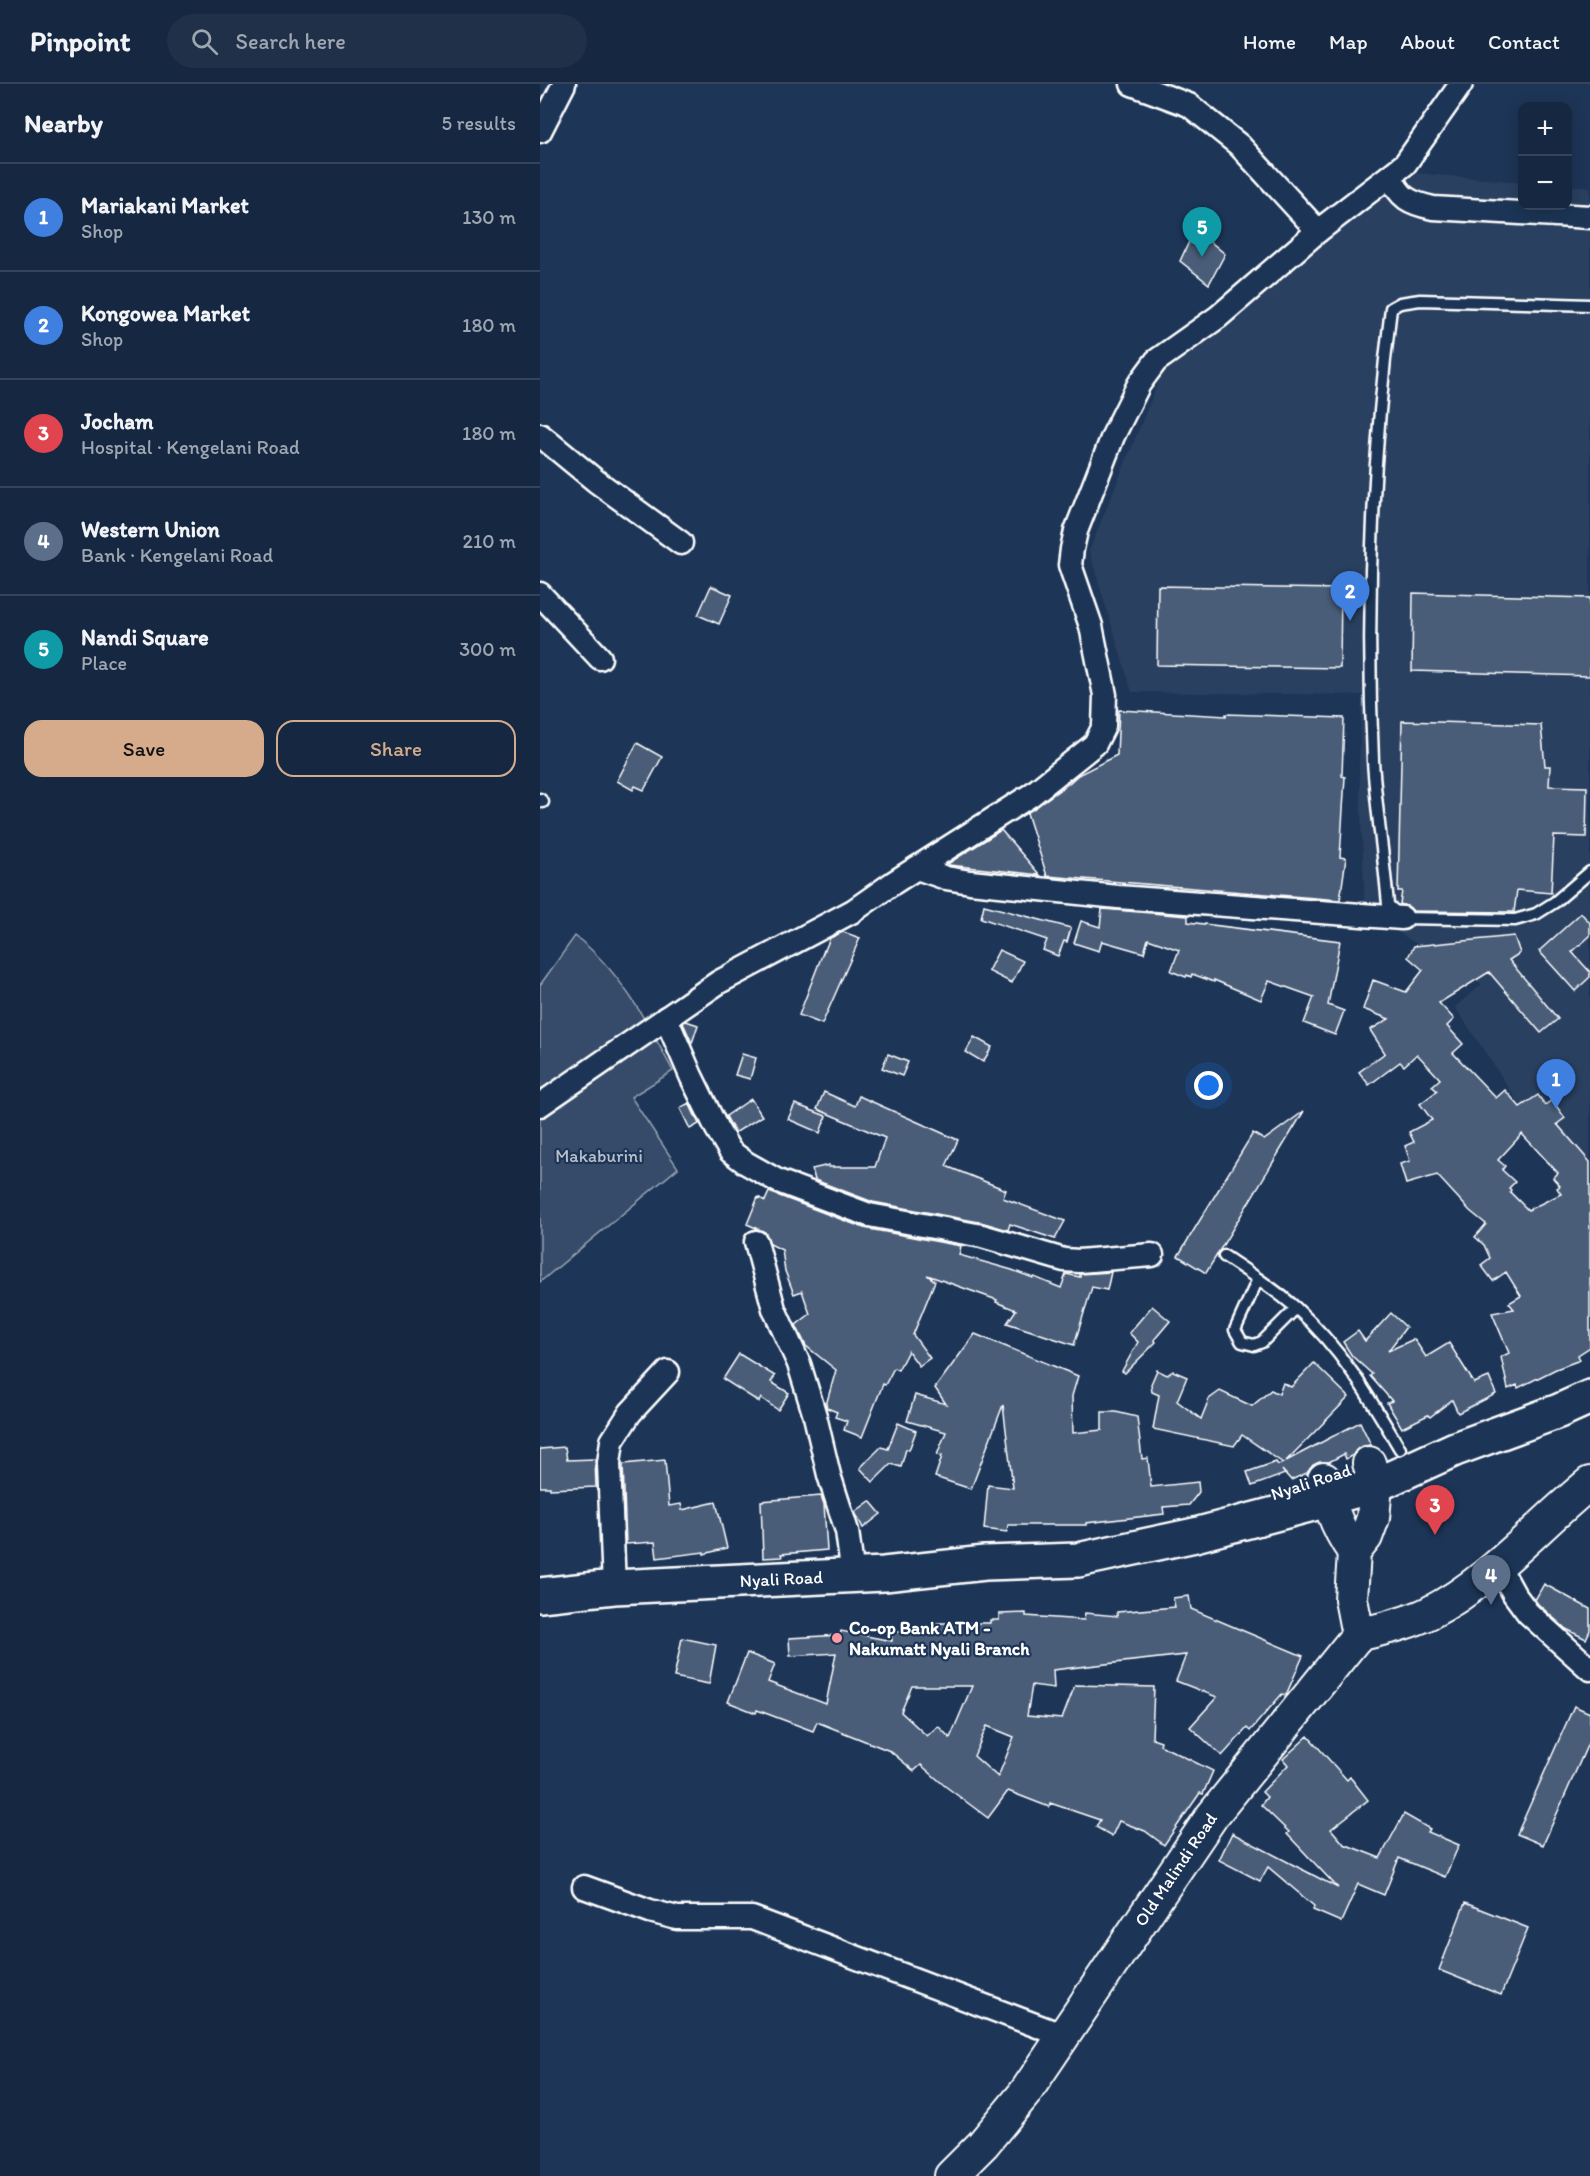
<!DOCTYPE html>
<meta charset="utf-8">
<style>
body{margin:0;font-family:Itim,sans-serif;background:#1f3048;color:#f1f3f6}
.controls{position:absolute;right:18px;top:18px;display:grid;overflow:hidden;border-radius:12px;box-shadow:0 3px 15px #0003}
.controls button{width:54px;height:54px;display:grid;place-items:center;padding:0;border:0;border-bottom:2px solid #35445a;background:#162841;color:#f1f3f6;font:30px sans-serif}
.you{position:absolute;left:669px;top:1002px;width:21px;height:21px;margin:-15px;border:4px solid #fff;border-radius:50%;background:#1a73e8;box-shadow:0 0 0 9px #1a73e833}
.badge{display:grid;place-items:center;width:39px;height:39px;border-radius:50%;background:#d6ab8b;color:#fff;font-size:20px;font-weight:700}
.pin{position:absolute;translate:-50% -50px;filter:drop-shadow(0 2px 3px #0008)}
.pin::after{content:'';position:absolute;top:32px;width:21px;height:18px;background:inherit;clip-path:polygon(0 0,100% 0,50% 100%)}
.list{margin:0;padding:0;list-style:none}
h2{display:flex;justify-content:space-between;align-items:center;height:78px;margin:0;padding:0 24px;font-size:26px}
h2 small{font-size:20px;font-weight:400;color:#9ea6b1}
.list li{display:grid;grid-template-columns:39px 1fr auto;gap:18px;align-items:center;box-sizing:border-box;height:108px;padding:0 24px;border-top:2px solid #35445a}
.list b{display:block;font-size:22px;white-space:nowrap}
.list p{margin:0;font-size:20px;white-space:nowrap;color:#9ea6b1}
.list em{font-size:20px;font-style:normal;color:#9ea6b1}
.actions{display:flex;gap:12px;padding:18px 24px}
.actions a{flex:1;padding:14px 0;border:2px solid #d6ab8b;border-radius:18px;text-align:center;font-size:21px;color:#d6ab8b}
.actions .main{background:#d6ab8b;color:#111}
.icon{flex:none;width:33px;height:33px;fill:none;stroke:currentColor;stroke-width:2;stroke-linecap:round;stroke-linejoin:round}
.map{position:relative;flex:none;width:1050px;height:2092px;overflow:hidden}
header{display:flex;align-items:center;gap:36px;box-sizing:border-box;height:84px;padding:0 30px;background:#162841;border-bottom:2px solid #35445a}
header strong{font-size:28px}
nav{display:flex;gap:33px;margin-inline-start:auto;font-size:21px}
.search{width:420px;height:54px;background:#1f3048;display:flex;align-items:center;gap:15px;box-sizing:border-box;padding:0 21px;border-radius:33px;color:#9ea6b1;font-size:22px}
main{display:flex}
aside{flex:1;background:#162841}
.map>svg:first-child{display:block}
</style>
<header>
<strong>Pinpoint</strong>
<div class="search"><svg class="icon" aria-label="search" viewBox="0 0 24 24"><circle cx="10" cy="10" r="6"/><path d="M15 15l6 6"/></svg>Search here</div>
<nav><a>Home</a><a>Map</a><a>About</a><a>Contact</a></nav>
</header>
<main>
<aside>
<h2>Nearby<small>5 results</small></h2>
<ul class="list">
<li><span class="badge" style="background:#3f7fe0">1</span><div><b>Mariakani Market</b><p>Shop</p></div><em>130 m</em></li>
<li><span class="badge" style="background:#3f7fe0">2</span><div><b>Kongowea Market</b><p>Shop</p></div><em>180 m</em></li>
<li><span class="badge" style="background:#e0444e">3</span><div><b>Jocham</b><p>Hospital · Kengelani Road</p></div><em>180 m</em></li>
<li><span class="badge" style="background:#5c6f8a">4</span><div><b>Western Union</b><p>Bank · Kengelani Road</p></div><em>210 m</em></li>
<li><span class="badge" style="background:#0f9aa8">5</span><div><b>Nandi Square</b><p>Place</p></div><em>300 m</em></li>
</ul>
<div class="actions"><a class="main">Save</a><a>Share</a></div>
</aside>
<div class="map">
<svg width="1050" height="2092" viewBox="0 0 1050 2092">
<rect width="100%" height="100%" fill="#1d3557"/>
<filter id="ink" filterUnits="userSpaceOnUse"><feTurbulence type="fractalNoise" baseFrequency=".0167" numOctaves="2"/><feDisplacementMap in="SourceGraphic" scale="12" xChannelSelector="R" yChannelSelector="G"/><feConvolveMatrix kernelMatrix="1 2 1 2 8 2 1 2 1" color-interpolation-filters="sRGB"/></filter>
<g filter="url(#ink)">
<!-- built -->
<polygon fill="#2a4161" points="862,88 982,98 982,122 1028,122 1028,101 1050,103 1050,1126 915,923 942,900 825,828 819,681 822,611 592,608 549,467 631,267"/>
<!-- green -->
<path fill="#364b69" stroke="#9aa5b4" stroke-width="1.5" d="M35,852C80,886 107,938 133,987L91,1013L138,1084L0,1198V901Z"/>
<!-- building -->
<g fill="#4a5d79" stroke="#fff" stroke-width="1.5" fill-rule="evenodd">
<polygon points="655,145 685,170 669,200 640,177"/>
<polygon points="171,502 192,511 179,540 158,531"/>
<polygon points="618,502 801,505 800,584 617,581"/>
<polygon points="873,509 1050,514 1050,592 872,587"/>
<polygon points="579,626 686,632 686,630 804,634 802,692 805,693 800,773 806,774 800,816 507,792 487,729 528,700 538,691 577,671"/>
<polygon points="862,637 1001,641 1005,682 1010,682 1009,702 1047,703 1046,753 1014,752 1011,809 977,806 974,828 873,827 869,823 860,820 862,807 858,807"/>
<polygon points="97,659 122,673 104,706 95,702 93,706 77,697"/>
<polygon points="461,746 500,791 409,781 409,779"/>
<polygon points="444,821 531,844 527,858 524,857 518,872 503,866 507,856 441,834"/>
<polygon points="562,825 648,832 648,838 800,857 788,921 804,927 795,951 764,939 774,913 729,897 721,916 674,896 674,898 652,890 651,893 647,891 646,893 631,887 639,866 608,855 604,869 562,857 559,867 534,859 541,837 560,843"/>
<polygon points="1041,829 1050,839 1050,852 1032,868 1050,888 1050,893 1035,907 999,867"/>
<polygon points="303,848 320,854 282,940 259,931 284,866 285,866 290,854"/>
<path d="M974,852L980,869L969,876L1018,935L1001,949L949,888L899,919L914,935L907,942L923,960L913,969L956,1014L965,1006L980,1023L998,1011L1005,1021L1012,1016L1025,1034L1017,1040L1050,1078V1263L1038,1271L1040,1276L1016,1285L978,1304L977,1301L968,1305L961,1273L969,1269L952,1229L974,1225L969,1219L981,1212L966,1188L953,1197L941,1181L950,1174L944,1161L935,1153L946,1140L930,1127L897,1091L866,1100L860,1080L870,1077L865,1062L874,1058L869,1048L892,1036L880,1020L897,1007L892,1002L900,995L877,970L864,982L860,978L829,1001L819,988L845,969L830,946L849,935L823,925L833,896L866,908L883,886L868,873L874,862ZM982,1050L1018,1089L1013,1094L1020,1102L1017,1104L1021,1110L988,1126L970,1108L971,1106L969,1104L975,1098L962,1086L965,1082L958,1076Z"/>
<polygon points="459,866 483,877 472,899 448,887"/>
<polygon points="146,937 158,941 152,959 143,939"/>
<polygon points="434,953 452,963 443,978 426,968"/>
<polygon points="202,970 216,974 210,995 195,991"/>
<polygon points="348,970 368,978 362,992 342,984"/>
<polygon points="284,1008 315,1022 319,1012 418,1056 406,1082 466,1106 463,1114 525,1137 515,1155 470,1140 468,1146 444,1139 333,1118 275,1096 272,1085 289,1081 289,1083 335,1083 345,1054 277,1025"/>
<polygon points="211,1015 222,1032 195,1049 186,1032"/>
<polygon points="149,1019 159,1040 150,1045 140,1024"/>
<polygon points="255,1020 286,1032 280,1049 248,1035"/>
<polygon points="764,1027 666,1189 638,1172 713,1049 724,1056"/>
<polygon points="229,1108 324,1144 421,1162 419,1171 472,1186 493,1194 494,1193 521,1204 526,1190 540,1193 540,1190 571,1188 567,1206 552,1203 534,1261 467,1239 476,1226 456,1218 457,1216 387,1191 395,1197 373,1251 390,1274 379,1282 368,1267 358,1286 354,1284 345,1301 343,1300 322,1353 304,1346 307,1337 295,1333 297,1328 287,1324 286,1321 296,1286 266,1262 256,1241 270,1230 262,1207 254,1210 245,1187 242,1166 230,1160 225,1148 207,1140 218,1113 225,1117"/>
<polygon points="612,1222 630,1237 614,1256 616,1258 585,1289 582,1287 598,1258 589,1249"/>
<polygon points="851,1229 866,1243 848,1267 874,1255 886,1273 909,1259 934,1299 949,1293 956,1310 918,1329 912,1316 890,1333 888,1331 862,1344 847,1319 852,1317 830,1292 832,1290 812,1272 803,1258 818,1247 825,1257"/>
<polygon points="435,1250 538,1292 532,1312 533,1349 562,1346 562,1328 576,1328 597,1333 602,1375 608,1374 611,1403 658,1398 659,1408 649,1421 623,1423 624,1430 546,1439 546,1441 468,1441 467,1448 444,1445 448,1401 473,1404 463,1321 431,1405 395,1393 402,1372 397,1371 406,1348 367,1337 375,1311 406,1320 395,1304"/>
<polygon points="199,1270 235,1292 231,1298 249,1309 238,1326 221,1314 219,1318 183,1295"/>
<polygon points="774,1279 809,1313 746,1377 820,1338 831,1361 823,1362 816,1366 813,1371 806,1375 804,1370 789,1378 780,1378 773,1381 767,1389 751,1396 742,1386 745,1390 712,1402 707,1388 736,1378 738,1381 743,1379 702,1351 694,1362 613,1345 619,1311 612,1308 611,1300 617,1286 627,1291 633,1287 647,1293 637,1317 661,1335 669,1315 680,1307 712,1322 731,1306 739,1310 743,1299 751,1303"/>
<polygon points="358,1339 376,1347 369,1366 366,1365 361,1383 351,1380 333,1398 320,1384 341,1363 348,1365"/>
<polygon points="25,1363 27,1376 55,1375 56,1403 10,1405 10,1403 0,1403 0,1365"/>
<polygon points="125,1376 129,1422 141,1420 142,1426 176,1418 187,1464 164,1470 164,1468 117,1474 115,1458 86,1460 83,1380"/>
<polygon points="281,1412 284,1420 287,1466 241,1470 242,1473 223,1474 221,1417"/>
<polygon points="330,1417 341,1430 323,1444 315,1428"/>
<polygon points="1004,1500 1050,1525 1050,1546 1046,1555 1026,1545 998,1520 995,1516"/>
<path d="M649,1512L651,1525L763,1572L746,1611L742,1610L710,1647L707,1644L682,1672L650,1643L677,1613L636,1597L646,1571L513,1586L514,1604L492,1601L487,1632L522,1635L535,1601L614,1603L612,1654L621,1657L620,1661L673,1687L663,1710L660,1709L624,1761L605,1747L579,1737L572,1752L556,1743L560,1736L510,1719L509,1723L468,1707L448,1734L405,1702L381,1681L374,1687L350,1667L277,1638L273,1647L217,1626L216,1629L188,1618L207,1569L235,1580L228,1598L286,1620L296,1569L250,1572L249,1554L300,1551L301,1547L352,1557L351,1548L392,1547V1539H450V1536H459V1530L486,1529V1532L544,1536L545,1529L577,1532V1528L635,1523L633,1514ZM372,1602H432L410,1654L398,1642L387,1652L361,1628ZM447,1642L474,1653L458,1693L434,1672Z"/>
<polygon points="142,1554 176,1561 169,1600 134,1593"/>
<polygon points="1034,1622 1050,1629 1050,1655 1003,1761 977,1750"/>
<polygon points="768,1652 807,1696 810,1693 828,1716 791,1745 804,1760 840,1774 864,1730 890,1745 888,1748 919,1761 905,1793 859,1774 844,1811 818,1800 801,1838 773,1826 774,1822 728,1783 720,1797 679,1776 692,1749 798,1804 747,1750 749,1748 721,1721 727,1713 722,1708 748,1681 743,1675"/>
<polygon points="925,1819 988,1844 961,1911 899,1886"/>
</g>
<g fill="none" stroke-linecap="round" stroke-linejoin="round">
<defs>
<g id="service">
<path d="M1050,221L880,216L860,219L851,224C832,374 826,526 833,677C836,725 844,773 848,821L862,834L975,836L996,830L1015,818L1050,788"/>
<polyline points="0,715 3,718"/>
<path d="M684,1172C708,1188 734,1204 756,1224C801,1264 830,1314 860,1365"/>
<polyline points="718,1195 695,1246 702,1258 714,1261 722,1258 756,1224"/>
</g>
<g id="minor">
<polyline points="592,0 649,21 699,61 778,147 865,80 921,0"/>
<polyline points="0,47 24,0"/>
<path d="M851,92C859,114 870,119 893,124L1050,133"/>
<polyline points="0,351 56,397 141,459"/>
<polyline points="0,510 60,574"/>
<polyline points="377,784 406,794 430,798 578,813 862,834"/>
<polyline points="126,934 151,992 177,1045 190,1067 206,1079 238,1097 329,1131 442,1152 524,1176 539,1177 612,1171"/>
<polyline points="0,1021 179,898 313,827 353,799 491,711 555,660 564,642 565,611 551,542 530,481 532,465 536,447 573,352 599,300 616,277 678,233 778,147"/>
<polyline points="216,1158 234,1225 259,1280 275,1332 289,1391 307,1447 313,1492"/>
<polyline points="958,1481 974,1510 988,1529 1050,1585"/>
<polyline points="74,1503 69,1379 72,1357 90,1329 128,1288"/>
<polyline points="44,1803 110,1827 137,1834 212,1834 524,1952"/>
</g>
<g id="secondary">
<path d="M784,1395C789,1422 798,1446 814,1468"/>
<path d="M818,1551C841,1545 867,1540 889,1529C950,1498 997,1442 1050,1399"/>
<path id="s1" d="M411,2092L443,2060L485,2009L672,1732L818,1551L811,1515L814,1468L826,1453L833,1434L836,1401L829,1379"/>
</g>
<g id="trunk">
<path id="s2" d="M0,1511L74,1503L344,1490L445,1479L538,1476L655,1451L788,1416L792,1413L836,1401L915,1365L1019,1327L1050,1313"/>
</g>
</defs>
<!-- service casing -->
<use href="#service" stroke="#fff" stroke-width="15"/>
<!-- minor casing -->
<use href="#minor" stroke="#fff" stroke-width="27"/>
<!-- secondary casing -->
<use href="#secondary" stroke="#fff" stroke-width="36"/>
<!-- trunk casing -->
<use href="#trunk" stroke="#fff" stroke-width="38"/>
<!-- service -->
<use href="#service" stroke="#1d3557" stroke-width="10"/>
<!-- minor -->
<use href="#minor" stroke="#1d3557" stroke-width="22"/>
<!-- secondary -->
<use href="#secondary" stroke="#1d3557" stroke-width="32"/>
<!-- trunk -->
<use href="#trunk" stroke="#1d3557" stroke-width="33"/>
</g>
</g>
<!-- markers -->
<circle fill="#ff9aa2" stroke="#1d3557" stroke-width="2" cx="297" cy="1554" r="6"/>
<g text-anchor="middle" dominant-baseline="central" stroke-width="4.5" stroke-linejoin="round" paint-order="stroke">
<!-- park labels -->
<g font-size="18" fill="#b9c0ca" stroke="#1d3557">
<text x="59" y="1072">Makaburini</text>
</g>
<!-- street labels -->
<g font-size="18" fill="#fff" stroke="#1d3557">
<text transform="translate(771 1398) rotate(-18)">Nyali Road</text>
<text stroke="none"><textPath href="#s2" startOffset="242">Nyali Road</textPath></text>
<text stroke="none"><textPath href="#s1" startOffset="381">Old Malindi Road</textPath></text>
</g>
<!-- poi labels -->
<g font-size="18" font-weight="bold" fill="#fff" stroke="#1d3557" text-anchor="start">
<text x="309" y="1544">Co-op Bank ATM -<tspan x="309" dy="21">Nakumatt Nyali Branch</tspan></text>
</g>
</g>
</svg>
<div class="controls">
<button>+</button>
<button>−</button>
</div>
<div class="you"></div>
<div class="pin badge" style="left:1016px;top:1025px;background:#3f7fe0">1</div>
<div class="pin badge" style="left:810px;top:537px;background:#3f7fe0">2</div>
<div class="pin badge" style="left:895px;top:1451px;background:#e0444e">3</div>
<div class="pin badge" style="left:951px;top:1521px;background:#5c6f8a">4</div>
<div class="pin badge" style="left:662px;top:173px;background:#0f9aa8">5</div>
</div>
</main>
